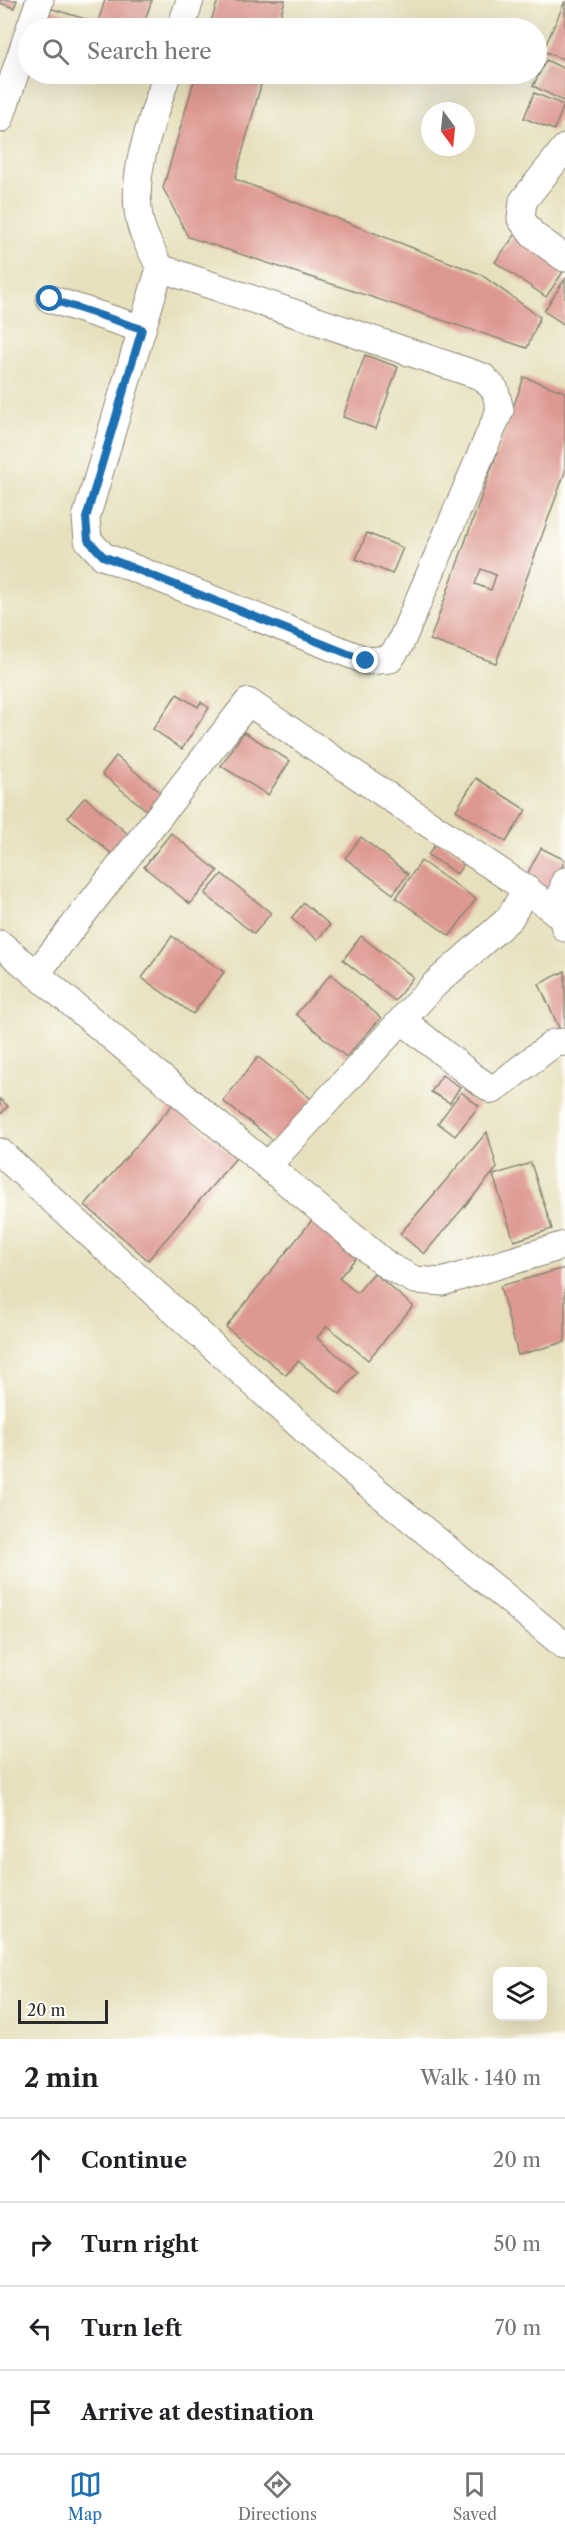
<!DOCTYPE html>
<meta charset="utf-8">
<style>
body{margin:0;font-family:"Libre Caslon Text",serif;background:#f2f2f2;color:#202124}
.controls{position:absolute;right:18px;bottom:18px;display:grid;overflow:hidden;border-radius:12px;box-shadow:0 6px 24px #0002}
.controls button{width:54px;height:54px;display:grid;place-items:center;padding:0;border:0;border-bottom:2px solid #e0e0e0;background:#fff;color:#202124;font:30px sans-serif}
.compass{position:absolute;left:421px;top:102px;width:54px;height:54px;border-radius:50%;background:#fff;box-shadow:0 6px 24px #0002;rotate:165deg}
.scale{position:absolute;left:18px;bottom:15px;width:90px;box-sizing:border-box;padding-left:6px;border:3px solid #2b2b2b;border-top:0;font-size:16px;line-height:21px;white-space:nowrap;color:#2b2b2b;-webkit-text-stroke:4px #fdfcf7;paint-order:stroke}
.stop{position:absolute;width:18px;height:18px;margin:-14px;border:4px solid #1f6fb2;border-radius:50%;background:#fff}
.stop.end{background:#1f6fb2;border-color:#fff;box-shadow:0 2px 6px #0008}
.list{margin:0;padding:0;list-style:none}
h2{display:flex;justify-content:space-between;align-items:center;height:78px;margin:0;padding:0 24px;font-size:26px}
h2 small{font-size:20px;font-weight:400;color:#757577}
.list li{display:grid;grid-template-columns:39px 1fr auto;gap:18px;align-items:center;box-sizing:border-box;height:84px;padding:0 24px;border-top:2px solid #e0e0e0}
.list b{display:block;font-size:22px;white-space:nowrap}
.list em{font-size:20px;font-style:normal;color:#757577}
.icon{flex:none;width:33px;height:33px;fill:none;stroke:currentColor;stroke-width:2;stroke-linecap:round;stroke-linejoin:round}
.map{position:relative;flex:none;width:565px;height:2039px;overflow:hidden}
.search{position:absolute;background:#fff;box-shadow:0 6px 24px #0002;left:18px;right:18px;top:18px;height:66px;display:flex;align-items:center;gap:15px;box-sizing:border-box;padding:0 21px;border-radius:33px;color:#757577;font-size:22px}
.sheet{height:414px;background:#fff}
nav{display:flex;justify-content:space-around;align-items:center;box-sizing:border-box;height:84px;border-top:2px solid #e0e0e0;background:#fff;font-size:16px;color:#757577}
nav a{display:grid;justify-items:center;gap:3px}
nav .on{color:#1f6fb2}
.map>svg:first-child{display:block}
</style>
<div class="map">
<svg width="565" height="2039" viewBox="0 0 565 2039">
<rect width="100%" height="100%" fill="#fdfcf7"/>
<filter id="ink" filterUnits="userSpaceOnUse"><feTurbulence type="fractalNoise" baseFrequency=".0167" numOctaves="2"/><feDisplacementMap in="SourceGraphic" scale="12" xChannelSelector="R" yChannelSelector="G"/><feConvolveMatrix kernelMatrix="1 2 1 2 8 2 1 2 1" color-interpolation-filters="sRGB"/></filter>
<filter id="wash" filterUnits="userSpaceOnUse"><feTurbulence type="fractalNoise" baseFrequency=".008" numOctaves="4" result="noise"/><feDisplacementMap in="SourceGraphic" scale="24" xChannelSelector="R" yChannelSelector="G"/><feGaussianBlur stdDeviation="1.35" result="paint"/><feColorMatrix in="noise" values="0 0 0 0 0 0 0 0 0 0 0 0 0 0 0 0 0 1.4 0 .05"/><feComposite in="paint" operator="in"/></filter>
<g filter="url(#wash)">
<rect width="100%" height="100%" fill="#e7e0bd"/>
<g id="blocks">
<!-- building -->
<g fill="#dd9891" fill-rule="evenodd">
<polygon points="0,0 17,0 14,8 0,3"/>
<polygon points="105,0 152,0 142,28 96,28"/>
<polygon points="218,0 285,0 277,28 209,28"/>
<polygon points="565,1 565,60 543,51"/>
<polygon points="49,8 92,21 90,28 42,28"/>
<polygon points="546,60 565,69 565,102 533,86"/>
<polygon points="196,74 264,74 235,179 480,274 540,317 527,348 188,237 163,188"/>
<polygon points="534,93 564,105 554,130 524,118"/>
<polygon points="523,224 565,269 546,297 495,262"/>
<polygon points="565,279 565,325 544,311"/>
<polygon points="365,355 398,367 376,429 343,417"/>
<path d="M524,377L565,392V472L496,663L430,640ZM481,569L496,575L491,590L475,584Z"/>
<polygon points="367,533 403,548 392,574 356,559"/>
<polygon points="177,694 198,707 201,702 209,708 182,749 153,729"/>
<polygon points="244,732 290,761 268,795 221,766"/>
<polygon points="116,756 164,795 150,813 102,774"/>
<polygon points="476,778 526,810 506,842 456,810"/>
<polygon points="85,797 136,841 119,860 68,817"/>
<polygon points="171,833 218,871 190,904 144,867"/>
<polygon points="361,837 408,874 393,894 345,858"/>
<polygon points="438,840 467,859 457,874 428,855"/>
<polygon points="541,848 565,860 550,893 524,880"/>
<polygon points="421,861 476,899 450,936 396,898"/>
<polygon points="222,874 271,913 254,934 205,894"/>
<polygon points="304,903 330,925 317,940 291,918"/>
<polygon points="172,936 224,972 193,1014 142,978"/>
<polygon points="361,936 413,977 395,1001 343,960"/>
<polygon points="565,971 565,1041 539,984"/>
<polygon points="331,974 381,1018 346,1057 296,1014"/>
<polygon points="258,1057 313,1100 278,1144 223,1101"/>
<polygon points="442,1075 460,1087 450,1103 431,1092"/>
<polygon points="461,1092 479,1106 455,1136 438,1123"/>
<polygon points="0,1099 8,1106 0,1115"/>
<polygon points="173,1104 236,1158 148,1260 85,1205"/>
<polygon points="487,1132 497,1168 424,1254 400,1234"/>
<polygon points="531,1163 552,1229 514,1241 493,1175"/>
<polygon points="312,1220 356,1258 339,1278 357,1293 374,1273 413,1306 368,1360 327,1326 317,1338 358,1372 340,1394 298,1361 286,1375 226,1327"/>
<polygon points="565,1268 565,1342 518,1355 500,1286"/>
</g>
</g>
</g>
<g filter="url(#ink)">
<use href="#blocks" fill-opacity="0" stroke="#898674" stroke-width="1.5"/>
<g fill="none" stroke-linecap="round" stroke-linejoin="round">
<defs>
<g id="minor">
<polyline points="30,28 40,0"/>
<polyline points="181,28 190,0"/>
<polyline points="0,119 28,34"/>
<polyline points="565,148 523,201 521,219 533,235 565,258"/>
<polygon points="160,268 483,377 495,390 500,410 400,644 390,659 367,661 103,556 88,540 86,518"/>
<path d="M160,268C154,254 143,237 140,222C129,173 153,120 167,74"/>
<polyline points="50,299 142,329"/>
<path d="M565,881C560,897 560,912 565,928"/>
<polyline points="0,944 388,1266 415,1280 442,1282 565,1245"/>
<polyline points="36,974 248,702 526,889 562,917"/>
<polyline points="402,1020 476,1079 493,1090 554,1043 565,1042"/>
<polyline points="0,1152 328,1451 565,1646"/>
<polyline points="268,1165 434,985 510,918 526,889"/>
</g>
</defs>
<!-- minor casing -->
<use href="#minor" stroke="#898674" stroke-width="29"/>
<!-- minor -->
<use href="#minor" stroke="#fff" stroke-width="27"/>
</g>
</g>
<g fill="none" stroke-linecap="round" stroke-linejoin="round" filter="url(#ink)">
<!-- route -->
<polyline stroke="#1f6fb2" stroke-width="8" points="50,299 142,329 86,518 88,540 103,556 366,661"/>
</g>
</svg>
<div class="controls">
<button><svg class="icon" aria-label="layers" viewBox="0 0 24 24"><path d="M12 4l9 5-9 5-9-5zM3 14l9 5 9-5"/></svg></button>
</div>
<svg class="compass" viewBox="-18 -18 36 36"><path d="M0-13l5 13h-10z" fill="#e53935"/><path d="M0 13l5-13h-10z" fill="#757577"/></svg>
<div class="scale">20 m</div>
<div class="stop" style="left:50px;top:299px"></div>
<div class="stop end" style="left:366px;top:661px"></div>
<div class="search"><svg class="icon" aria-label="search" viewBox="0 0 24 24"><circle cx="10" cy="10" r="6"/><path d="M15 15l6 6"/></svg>Search here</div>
</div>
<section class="sheet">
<h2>2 min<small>Walk · 140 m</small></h2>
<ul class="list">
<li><svg class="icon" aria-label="ahead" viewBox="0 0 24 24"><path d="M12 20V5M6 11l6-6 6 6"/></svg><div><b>Continue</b></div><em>20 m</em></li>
<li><svg class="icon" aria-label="right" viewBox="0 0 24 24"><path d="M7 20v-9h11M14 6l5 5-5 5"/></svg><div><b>Turn right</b></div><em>50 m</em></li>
<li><svg class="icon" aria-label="left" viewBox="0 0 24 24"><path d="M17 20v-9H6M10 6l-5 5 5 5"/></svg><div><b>Turn left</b></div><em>70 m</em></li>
<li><svg class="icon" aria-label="arrive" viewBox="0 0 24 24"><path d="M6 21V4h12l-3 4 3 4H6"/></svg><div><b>Arrive at destination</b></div></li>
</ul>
</section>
<nav>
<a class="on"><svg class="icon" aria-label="map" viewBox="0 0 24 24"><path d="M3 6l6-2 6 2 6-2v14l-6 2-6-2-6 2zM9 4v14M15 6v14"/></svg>Map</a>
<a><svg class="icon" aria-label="directions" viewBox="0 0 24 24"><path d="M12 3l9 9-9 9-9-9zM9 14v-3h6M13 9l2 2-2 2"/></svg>Directions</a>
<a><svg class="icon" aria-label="saved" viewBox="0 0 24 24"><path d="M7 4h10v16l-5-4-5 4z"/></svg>Saved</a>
</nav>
